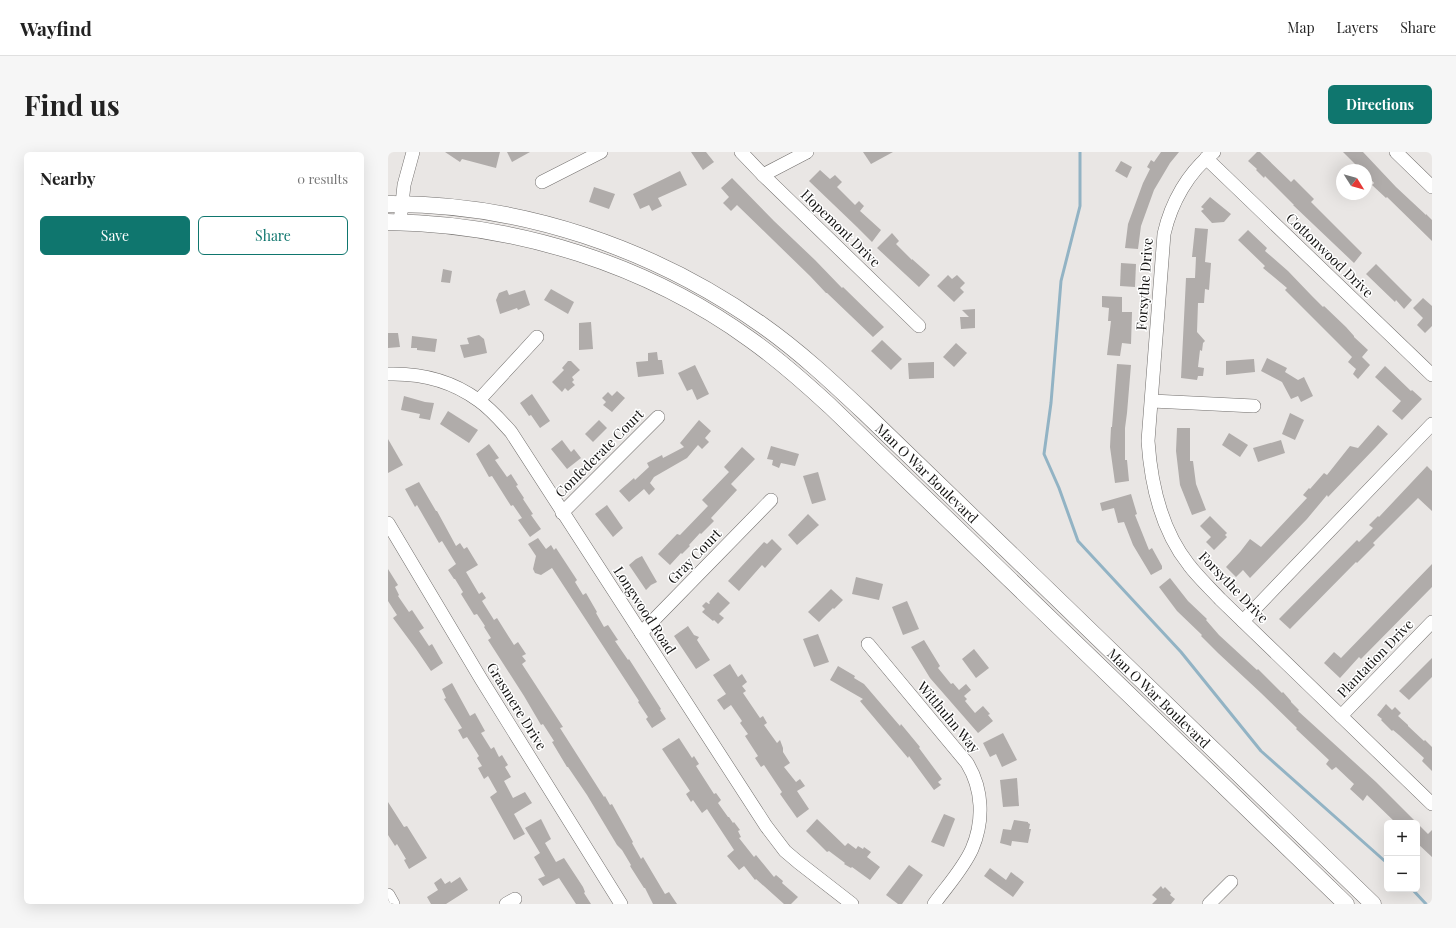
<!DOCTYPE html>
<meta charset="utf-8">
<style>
body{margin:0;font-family:"Playfair Display",serif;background:#f6f6f6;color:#222}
.controls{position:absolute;right:12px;bottom:12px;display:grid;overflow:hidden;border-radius:6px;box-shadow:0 4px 16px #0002}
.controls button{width:36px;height:36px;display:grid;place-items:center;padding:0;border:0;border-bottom:1px solid #e0e0e0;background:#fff;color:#222;font:20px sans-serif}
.compass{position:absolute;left:948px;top:12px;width:36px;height:36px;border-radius:50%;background:#fff;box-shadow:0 4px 16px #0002;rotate:127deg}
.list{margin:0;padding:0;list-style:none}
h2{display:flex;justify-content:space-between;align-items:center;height:52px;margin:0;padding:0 16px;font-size:17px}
h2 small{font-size:13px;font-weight:400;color:#767676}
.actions{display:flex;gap:8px;padding:12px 16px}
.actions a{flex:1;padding:9px 0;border:1px solid #0f766e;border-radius:6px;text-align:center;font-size:14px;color:#0f766e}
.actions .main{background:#0f766e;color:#fff}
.map{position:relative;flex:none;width:1044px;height:752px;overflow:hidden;border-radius:6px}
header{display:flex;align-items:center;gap:24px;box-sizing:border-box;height:56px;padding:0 20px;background:#fff;border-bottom:1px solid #e0e0e0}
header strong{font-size:19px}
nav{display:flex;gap:22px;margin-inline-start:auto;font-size:14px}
.intro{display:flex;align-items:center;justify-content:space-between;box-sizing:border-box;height:96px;padding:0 24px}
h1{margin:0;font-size:28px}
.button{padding:10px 18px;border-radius:6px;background:#0f766e;color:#fff;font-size:14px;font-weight:700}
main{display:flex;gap:24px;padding:0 24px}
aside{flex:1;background:#fff;border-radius:6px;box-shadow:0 4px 16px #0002}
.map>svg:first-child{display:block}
</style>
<header>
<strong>Wayfind</strong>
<nav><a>Map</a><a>Layers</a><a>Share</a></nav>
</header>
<div class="intro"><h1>Find us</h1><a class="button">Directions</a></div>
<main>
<aside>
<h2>Nearby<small>0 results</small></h2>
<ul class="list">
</ul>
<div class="actions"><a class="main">Save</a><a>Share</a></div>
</aside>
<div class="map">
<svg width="1044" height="752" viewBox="0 0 1044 752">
<rect width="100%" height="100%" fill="#e9e6e4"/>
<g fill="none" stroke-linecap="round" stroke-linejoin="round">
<!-- stream -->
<g stroke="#92b3c4" stroke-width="3">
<polyline points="692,0 692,54 673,129 663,251 656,302 671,336 690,389 793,500 873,599 999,711"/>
<polyline points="1024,737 1038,752"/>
</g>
</g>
<!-- building -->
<g fill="#b0acaa">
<polygon points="57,0 112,0 108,16 74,7 72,10"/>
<polygon points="119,0 142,0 124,10"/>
<polygon points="303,0 318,0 326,10 315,18"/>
<polygon points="475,0 505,0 483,12"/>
<polygon points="773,0 791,0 782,11 766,38 753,74 750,97 737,96 740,72 755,31 762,17 759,15 763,8 766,10"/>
<polygon points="869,0 872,0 903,30 906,27 926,47 923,50 974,101 966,111 905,53 906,53 877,24 876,26 868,18 869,17 860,9"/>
<polygon points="955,0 975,0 1008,35 1038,63 1038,62 1044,68 1044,89 999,45 998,46 984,33 986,31 978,22 978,18 973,18"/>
<polygon points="733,9 744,15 739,26 727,19"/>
<polygon points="432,18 442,27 447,23 454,30 449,35 467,53 471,49 476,54 472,59 493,78 484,90 469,75 421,29"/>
<polygon points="292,19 299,33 270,46 274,54 264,59 261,53 252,57 245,42"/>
<polygon points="344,26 386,69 427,108 454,136 455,135 496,175 485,185 439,141 438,141 422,124 349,53 343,59 335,51 341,45 333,36"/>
<polygon points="206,35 227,42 221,57 201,50"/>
<polygon points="822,45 843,62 836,70 824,71 813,59 816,57 813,55"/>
<polygon points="807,76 820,77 817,110 823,111 821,138 817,137 816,151 810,151 809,180 817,189 815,191 814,199 812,198 810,215 816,216 815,224 810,224 809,228 793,226 798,126 807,126 808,105 804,105"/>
<polygon points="860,78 879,96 877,99 900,119 923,143 935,155 936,154 958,175 966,184 966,185 980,198 974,205 982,213 970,227 965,222 968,217 960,210 964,205 897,138 899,136 875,116 877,114 850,88"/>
<polygon points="504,81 511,89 508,92 524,108 524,107 542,123 531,135 489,96"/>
<polygon points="733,111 748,112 747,135 732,134"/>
<polygon points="988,112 1024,148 1016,157 1008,148 1007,150 978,122"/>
<polygon points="55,117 64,119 62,131 53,130"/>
<polygon points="560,123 564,127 569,123 577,131 572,136 576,140 566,150 549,134"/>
<polygon points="163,137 186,150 180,162 156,148"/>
<polygon points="119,138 121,143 137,138 142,153 130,158 129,156 112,162 108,148 111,141"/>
<polygon points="714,144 734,145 734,160 744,160 743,192 734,191 732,204 719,203 723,169 720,169 721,156 714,155"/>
<polygon points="1035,146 1044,154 1044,174 1037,181 1029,173 1035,166 1025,156"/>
<polygon points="587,157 587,176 573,177 572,165 581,165 574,158"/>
<polygon points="203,170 205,197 191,198 191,171"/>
<polygon points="0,181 10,181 12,195 0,196"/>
<polygon points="91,183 96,187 99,201 76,206 72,193 81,192 79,186"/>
<polygon points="24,184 49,187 47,200 29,198 29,196 23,196"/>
<polygon points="494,188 514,207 503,218 483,199"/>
<polygon points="568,191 579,201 566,215 555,205"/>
<polygon points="269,200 270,208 274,208 276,222 250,225 248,210 260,209 260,201"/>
<polygon points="879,206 899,216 897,220 910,228 916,225 925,244 913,250 910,244 903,247 894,230 873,219"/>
<polygon points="866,207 867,220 838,223 838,209"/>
<polygon points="180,209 183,209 192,218 184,225 186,228 184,230 187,233 180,239 177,236 174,240 164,230 176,218 174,216"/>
<polygon points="546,210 546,226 521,227 520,211"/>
<polygon points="729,212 743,213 739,261 737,276 737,308 739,308 741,329 727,331 722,295 723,275 724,275"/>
<polygon points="307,213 321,242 309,248 304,237 299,239 290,221"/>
<polygon points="997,214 1023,239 1024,238 1034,247 1014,268 1004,259 1013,249 987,225"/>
<polygon points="229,239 237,246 224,260 215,253 218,250 214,246 220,240 224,244"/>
<polygon points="144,242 162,269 152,276 143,263 141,264 132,251"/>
<polygon points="16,244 37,250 46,251 42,268 31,266 32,262 13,258"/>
<polygon points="60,259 90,278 81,291 52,272"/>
<polygon points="902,261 916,268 907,288 894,282"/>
<polygon points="211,268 219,276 205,290 197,282"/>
<polygon points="311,268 323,279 317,286 321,290 314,297 310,293 299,306 266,325 262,331 267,337 261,343 256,337 241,350 231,339 246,326 247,328 261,315 259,311 274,303 275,306 296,295 292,291"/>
<polygon points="990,273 1000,282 987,296 940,345 939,343 919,367 862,426 855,418 848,425 838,415 852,400 862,387 873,395 919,346 915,343 921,336 922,337 936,321 939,323 962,294 970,296"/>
<polygon points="789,276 802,276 802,309 805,309 808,332 818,358 804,363 792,333 788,299"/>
<polygon points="841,281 860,293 852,305 834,293"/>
<polygon points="0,287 15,313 0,321"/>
<polygon points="174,288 183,300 186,297 193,306 179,317 163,297"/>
<polygon points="893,288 897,301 870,310 865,296"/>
<polygon points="101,292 111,306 107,308 119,325 123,322 130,333 128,334 136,346 135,347 145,362 143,363 153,377 142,385 130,368 134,366 125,353 123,354 104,324 101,325 88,302"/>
<polygon points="383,294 411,302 407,314 393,311 391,316 384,313 385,308 379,307"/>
<polygon points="354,295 367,307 343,332 349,338 323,366 326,369 313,382 312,381 301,393 302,394 294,402 293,401 282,413 270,402 289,382 292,383 320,354 314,348 341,320 336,315"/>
<polygon points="1039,314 1044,319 1044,359 1030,346 985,391 987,393 969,411 968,410 902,477 891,467 969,388 971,390 985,376 981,373 990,364 991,365"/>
<polygon points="430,320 438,348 424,352 415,324"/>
<polygon points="31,330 48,359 49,359 68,394 72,391 76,397 79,395 90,413 78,420 91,442 94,440 98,446 94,449 106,468 109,466 126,493 130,490 138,502 134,504 138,509 134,512 175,575 172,576 216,645 217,644 222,653 224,652 245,690 244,691 253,707 255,705 277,742 281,740 289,752 265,752 257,736 256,736 242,714 243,713 234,698 229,693 199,643 180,615 179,615 164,590 166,589 155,572 153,573 136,544 100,488 103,486 96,475 97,474 89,462 86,463 73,442 75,440 67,427 66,427 60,418 68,412 54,389 51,391 29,353 27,355 17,337"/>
<polygon points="743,342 749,362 747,363 761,398 764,396 774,414 774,417 763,423 745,393 736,370 730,371 726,356 714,359 712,351"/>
<polygon points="219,353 235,376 225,385 207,362"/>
<polygon points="420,362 431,373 409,393 400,383"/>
<polygon points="822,364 839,381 837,383 839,385 826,398 818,390 823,385 812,374"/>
<polygon points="150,386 158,397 163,393 166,398 168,396 189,428 187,430 195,443 198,441 209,460 208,461 216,475 220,473 230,488 227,489 240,508 241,507 273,557 272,558 278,567 264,576 258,567 260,565 250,550 251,549 164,416 153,423 147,421 145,417 148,404 140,392"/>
<polygon points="384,387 394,397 377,416 374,413 351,439 340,429 376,390 379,392"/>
<polygon points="254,404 269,430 263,433 258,438 241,413 248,407"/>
<polygon points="1044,412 1044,435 973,507 971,505 952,526 936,511 946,500 953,506"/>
<polygon points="0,417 10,433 7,435 11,443 10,444 21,460 24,458 36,476 31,479 41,494 44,492 55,511 43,519 28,497 5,466 9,463 0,449"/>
<polygon points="468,425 495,432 491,448 464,442"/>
<polygon points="782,426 800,449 819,467 818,468 831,483 869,518 870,517 894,541 895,540 903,549 903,550 911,558 910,559 988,630 1029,671 1008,671 979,643 975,649 962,637 966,632 948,615 944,618 938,612 941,608 908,577 909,576 873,541 830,501 813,484 814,483 789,459 771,435"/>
<polygon points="443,437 455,448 446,457 445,456 431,470 420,460"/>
<polygon points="330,440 342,451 331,462 336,466 330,472 326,468 325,469 314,460 317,457 314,454 318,450 321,452 322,451 321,450"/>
<polygon points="519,449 531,477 515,483 504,455"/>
<polygon points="300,474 306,483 311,485 309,488 322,508 308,517 286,484"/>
<polygon points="430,482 441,510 426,515 415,487"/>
<polygon points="536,488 552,514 550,516 563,532 565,531 571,538 578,532 583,538 576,544 579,547 577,549 587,561 595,554 602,562 600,563 605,569 590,581 542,526 523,495"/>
<polygon points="586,497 601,516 588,526 574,507"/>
<polygon points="1044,506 1044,525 1021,548 1011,539"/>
<polygon points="342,512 350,525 354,522 359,530 354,534 358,539 355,541 372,566 375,564 379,571 376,573 389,591 392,588 395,596 395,600 402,611 396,615 408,630 412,627 417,634 409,639 421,657 409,666 392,642 394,640 376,613 373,615 367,606 370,604 357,584 360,582 352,571 354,569 343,553 336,558 329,548 338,542 325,523"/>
<polygon points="450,514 467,524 466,526 476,532 512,574 513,572 532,595 531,596 554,627 550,630 553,633 546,638 521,604 520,606 472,549 475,547 442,528"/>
<polygon points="64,531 82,564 87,561 97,579 93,581 103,597 106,595 111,605 114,603 120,613 117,615 123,625 116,629 125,646 137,640 144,651 126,662 137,682 126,688 102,645 109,640 100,624 96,627 90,616 94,614 89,606 91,604 79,585 75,587 70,578 74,576 56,547 58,546 54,537"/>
<polygon points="998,552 1004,558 1007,555 1013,561 1010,564 1020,573 1020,574 1036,589 1037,588 1044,595 1044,619 1034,609 1036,606 1011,583 1005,578 1004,579 993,568 994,567 989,563"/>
<polygon points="615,581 629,608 614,615 608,602 602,605 595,591"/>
<polygon points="291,586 304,606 306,604 311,612 308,614 326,642 328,641 333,648 330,651 340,665 341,665 345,671 346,670 352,678 350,679 353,685 351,686 366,705 368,703 386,725 388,723 395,729 394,731 410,745 403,752 396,752 368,727 367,728 356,714 351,718 339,704 346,698 319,657 314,661 305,648 303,650 298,642 302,639 274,597"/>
<polygon points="629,626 631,654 615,655 612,628"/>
<polygon points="0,650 16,675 19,674 39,706 21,717 16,708 18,707 9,692 7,694 0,683"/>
<polygon points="556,662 566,666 567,667 556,695 543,690"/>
<polygon points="153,667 163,687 157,691 168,710 176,706 195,735 197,740 196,741 203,752 188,752 171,726 155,734 150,727 157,724 146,705 152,701 137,676"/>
<polygon points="429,667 457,694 460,691 468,697 470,694 475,697 476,695 483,700 479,705 492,715 482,728 464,715 463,716 456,712 457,711 441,699 439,700 418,679"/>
<polygon points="626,668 640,670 640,671 642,672 641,677 643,677 640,691 624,689 623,694 612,691 615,677 623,678"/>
<polygon points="1029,671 1040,682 1044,678 1044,705 1029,691"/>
<polygon points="521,713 535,723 514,752 510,752 498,743"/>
<polygon points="602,716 618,728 623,720 636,730 625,745 596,724"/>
<polygon points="72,725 80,738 58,752 43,752 39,745 50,738 46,731 53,726 57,732 62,729 63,731"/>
<polygon points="773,734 775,737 777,735 783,741 782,743 787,747 783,752 764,752 769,747 764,743"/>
</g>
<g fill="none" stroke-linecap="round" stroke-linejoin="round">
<defs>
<g id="minor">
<polyline points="353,0 375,23 531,174"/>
<path d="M826,0C800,20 783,51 776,82L760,289C763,333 773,378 801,413C810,425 822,436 832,447L1044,652"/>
<polyline points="1008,0 1044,35"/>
<polyline points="818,6 1044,223"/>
<polyline points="375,23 419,0"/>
<polyline points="154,30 213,0"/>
<polyline points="12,70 16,33 25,0"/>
<path d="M0,222C32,221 64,229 90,248C103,257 113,269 123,280L378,674L397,699L410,710L464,752"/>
<polyline points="91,248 149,185"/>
<polyline points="764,249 866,254"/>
<polyline points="174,361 270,265"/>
<polyline points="0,371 93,527 233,752"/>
<polyline points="855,469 1044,272"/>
<polyline points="253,481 383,348"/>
<path d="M480,492L579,611C595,637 596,669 584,697C575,717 559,734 546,752"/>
<polyline points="953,564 1044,470"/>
<polyline points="0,743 5,752"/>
<polyline points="118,752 127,747"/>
<polyline points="821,752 843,730"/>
</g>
<g id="major">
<path d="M0,52C133,51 265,96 374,173C411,199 444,230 477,261L985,752"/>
<path d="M0,70C129,72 258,112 363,188C391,208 417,231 442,254L958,752"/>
</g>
</defs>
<!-- minor casing -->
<use href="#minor" stroke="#716e6c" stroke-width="14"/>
<!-- major casing -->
<use href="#major" stroke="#716e6c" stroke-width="17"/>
<!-- minor -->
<use href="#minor" stroke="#fff" stroke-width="13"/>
<!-- major -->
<use href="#major" stroke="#fff" stroke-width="16"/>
</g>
<g text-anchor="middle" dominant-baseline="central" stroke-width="3" stroke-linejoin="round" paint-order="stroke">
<!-- street labels -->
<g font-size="14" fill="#141312" stroke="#fff">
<text transform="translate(453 76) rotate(44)">Hopemont Drive</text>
<text transform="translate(942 103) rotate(44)">Cottonwood Drive</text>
<text transform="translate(756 132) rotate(-86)">Forsythe Drive</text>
<text transform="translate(211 301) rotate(-45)">Confederate Court</text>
<text transform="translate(539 321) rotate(44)">Man O War Boulevard</text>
<text transform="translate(306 404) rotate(-46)">Gray Court</text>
<text transform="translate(846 435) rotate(46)">Forsythe Drive</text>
<text transform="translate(257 458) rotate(57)">Longwood Road</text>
<text transform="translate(987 506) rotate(-46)">Plantation Drive</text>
<text transform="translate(771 546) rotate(44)">Man O War Boulevard</text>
<text transform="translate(129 554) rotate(58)">Grasmere Drive</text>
<text transform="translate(561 565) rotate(50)">Witthuhn Way</text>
</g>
</g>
</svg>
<div class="controls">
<button>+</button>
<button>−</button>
</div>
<svg class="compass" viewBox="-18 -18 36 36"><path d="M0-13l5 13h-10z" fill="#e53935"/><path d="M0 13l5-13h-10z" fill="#767676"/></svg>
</div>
</main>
